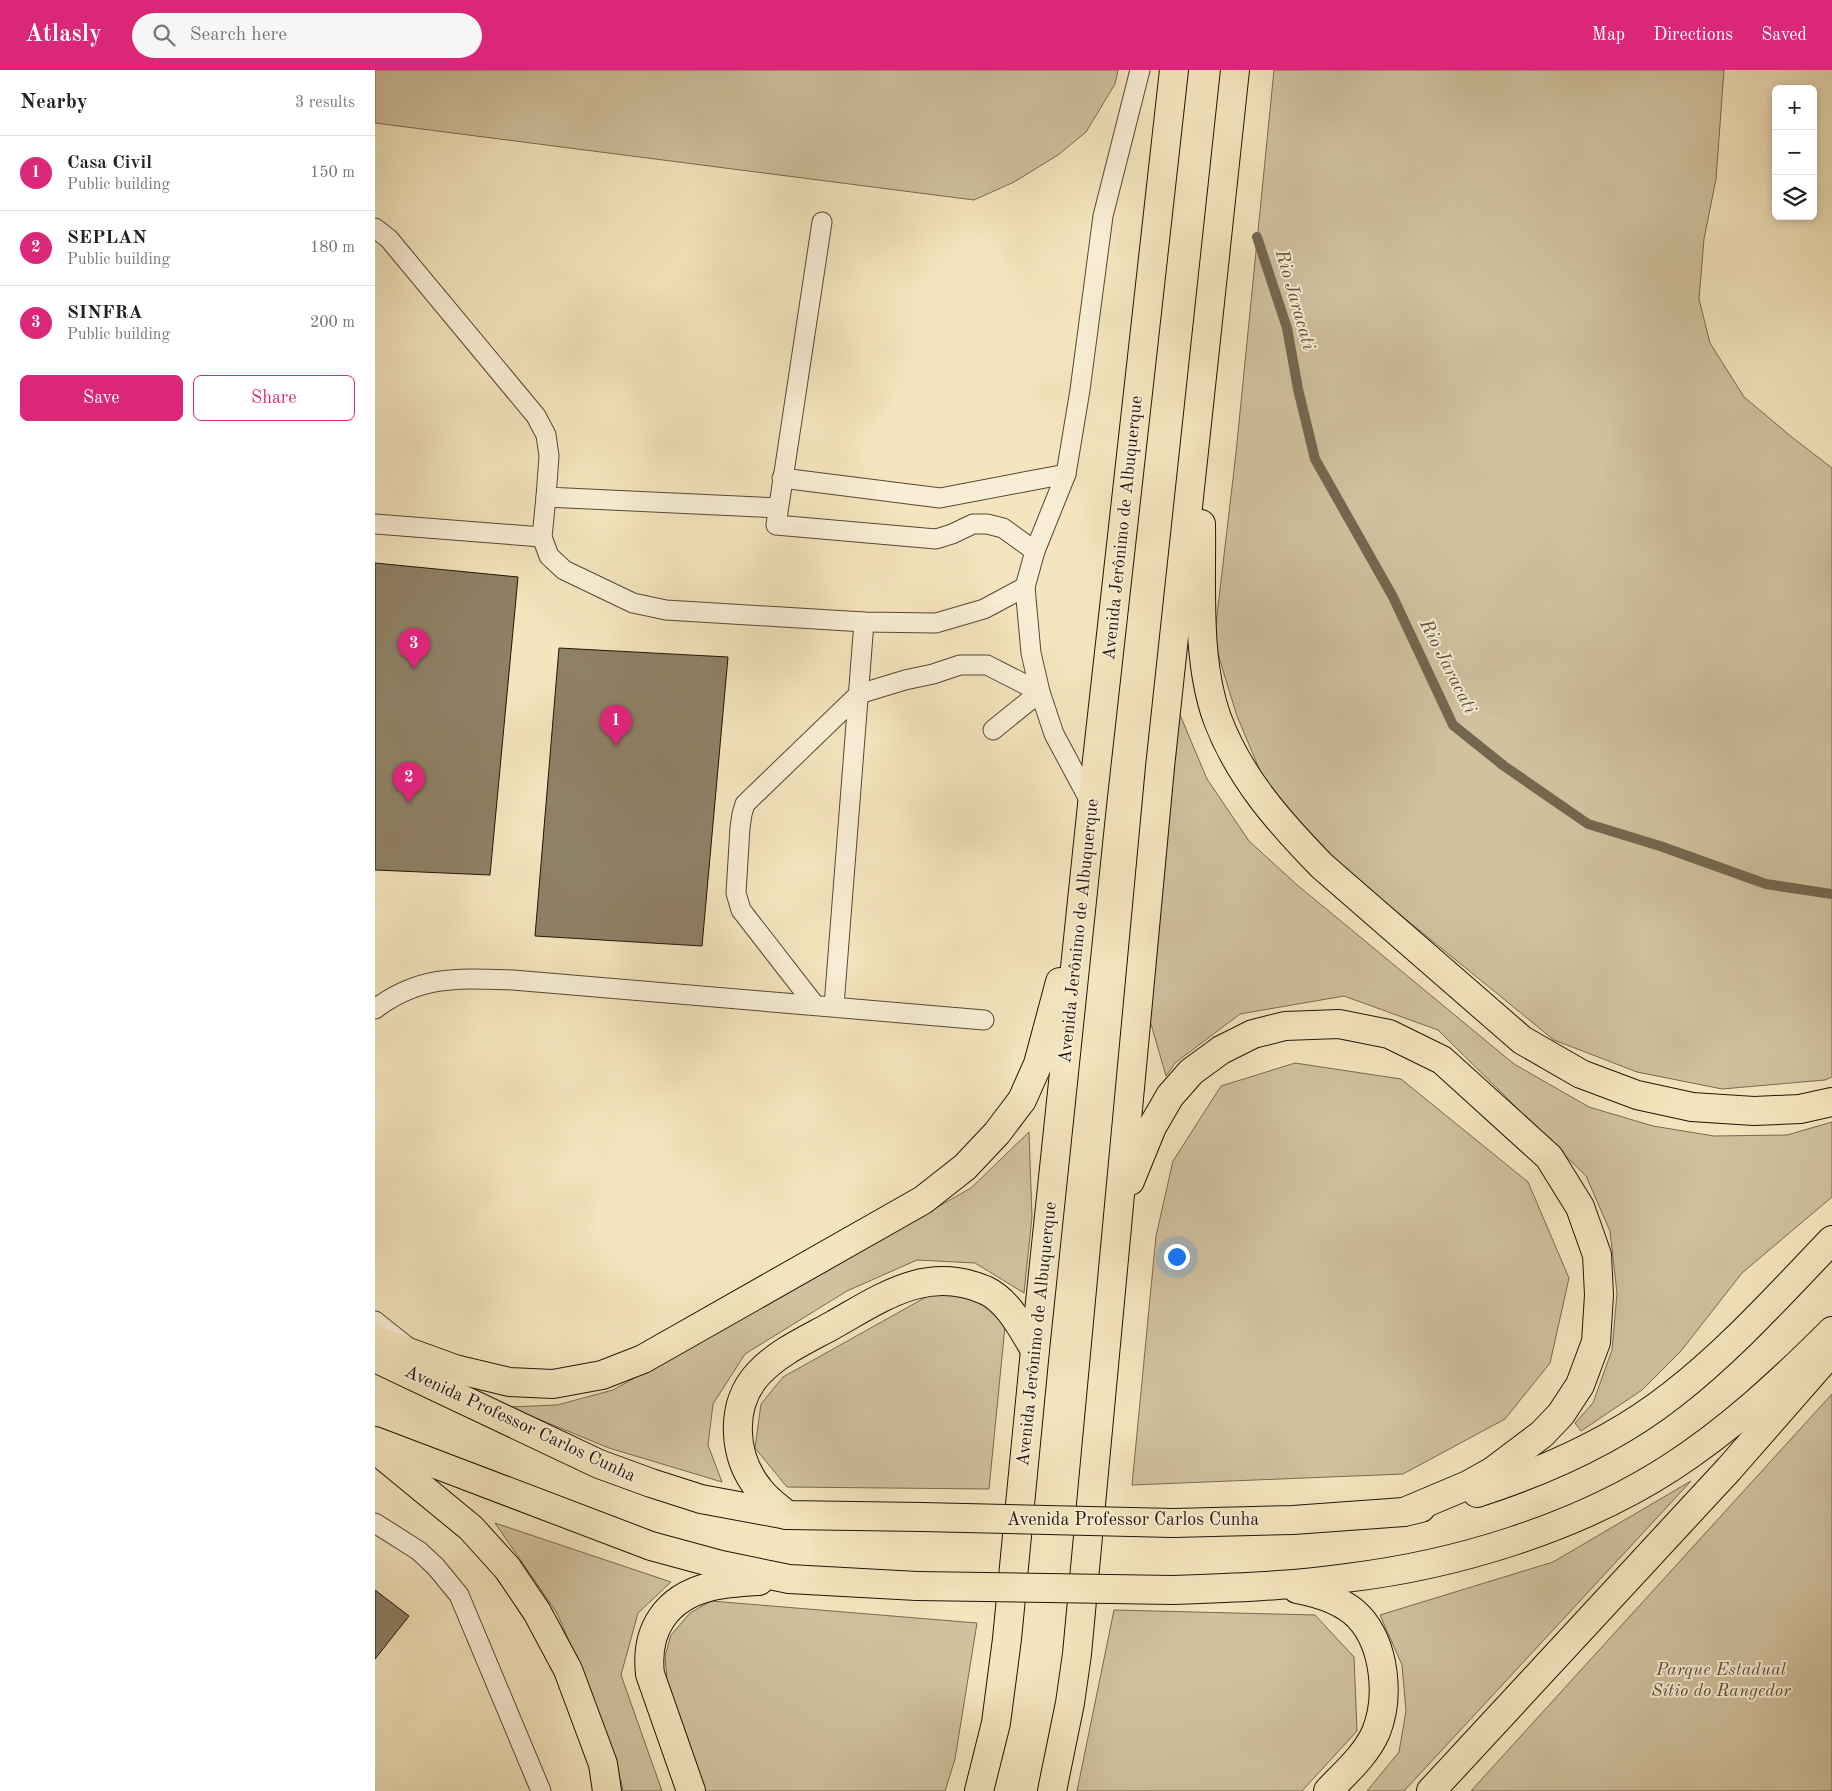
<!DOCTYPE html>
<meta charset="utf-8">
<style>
body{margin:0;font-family:"Old Standard TT",serif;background:#f6f6f6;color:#222}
.controls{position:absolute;right:15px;top:15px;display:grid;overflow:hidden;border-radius:8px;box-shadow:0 2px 8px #0003}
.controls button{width:45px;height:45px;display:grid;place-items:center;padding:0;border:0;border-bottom:1px solid #e0e0e0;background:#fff;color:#222;font:25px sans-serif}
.you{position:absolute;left:801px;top:1186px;width:18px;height:18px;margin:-12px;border:4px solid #fff;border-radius:50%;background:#1a73e8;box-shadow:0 0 0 8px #1a73e833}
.badge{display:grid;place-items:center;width:32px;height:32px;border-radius:50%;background:#db2777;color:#fff;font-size:16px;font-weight:700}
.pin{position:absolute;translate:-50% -41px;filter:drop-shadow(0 1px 2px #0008)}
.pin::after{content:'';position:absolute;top:26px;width:18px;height:15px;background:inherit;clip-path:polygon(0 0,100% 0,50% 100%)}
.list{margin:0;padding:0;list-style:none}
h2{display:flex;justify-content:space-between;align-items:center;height:65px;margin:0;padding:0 20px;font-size:21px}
h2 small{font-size:16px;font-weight:400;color:#767676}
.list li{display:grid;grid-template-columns:32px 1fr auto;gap:15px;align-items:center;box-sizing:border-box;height:75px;padding:0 20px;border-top:1px solid #e0e0e0}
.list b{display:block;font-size:19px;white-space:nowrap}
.list p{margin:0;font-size:16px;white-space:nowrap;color:#767676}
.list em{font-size:16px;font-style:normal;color:#767676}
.actions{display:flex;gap:10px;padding:15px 20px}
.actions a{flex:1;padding:11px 0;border:1px solid #db2777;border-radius:8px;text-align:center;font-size:18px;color:#db2777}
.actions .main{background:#db2777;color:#fff}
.icon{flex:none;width:28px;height:28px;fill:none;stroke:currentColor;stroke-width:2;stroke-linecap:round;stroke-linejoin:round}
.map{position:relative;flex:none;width:1457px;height:1721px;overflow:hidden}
header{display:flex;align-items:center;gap:30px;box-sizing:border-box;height:70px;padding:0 25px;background:#db2777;color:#fff}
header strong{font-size:24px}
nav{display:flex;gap:28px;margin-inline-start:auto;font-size:18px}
.search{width:350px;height:45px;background:#f6f6f6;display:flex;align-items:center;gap:12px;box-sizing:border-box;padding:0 18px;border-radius:28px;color:#767676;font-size:19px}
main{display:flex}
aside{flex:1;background:#fff}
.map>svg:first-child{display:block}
</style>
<header>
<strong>Atlasly</strong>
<div class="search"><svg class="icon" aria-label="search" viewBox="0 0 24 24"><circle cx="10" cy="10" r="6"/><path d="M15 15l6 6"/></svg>Search here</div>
<nav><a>Map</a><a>Directions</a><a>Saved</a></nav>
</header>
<main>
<aside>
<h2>Nearby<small>3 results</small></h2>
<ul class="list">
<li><span class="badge">1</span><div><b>Casa Civil</b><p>Public building</p></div><em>150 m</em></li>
<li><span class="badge">2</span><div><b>SEPLAN</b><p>Public building</p></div><em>180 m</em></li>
<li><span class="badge">3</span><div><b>SINFRA</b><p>Public building</p></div><em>200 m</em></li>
</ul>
<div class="actions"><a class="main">Save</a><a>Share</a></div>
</aside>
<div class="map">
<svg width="1457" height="1721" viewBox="0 0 1457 1721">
<rect width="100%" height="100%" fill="#f4e5be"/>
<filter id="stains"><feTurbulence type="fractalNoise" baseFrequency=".004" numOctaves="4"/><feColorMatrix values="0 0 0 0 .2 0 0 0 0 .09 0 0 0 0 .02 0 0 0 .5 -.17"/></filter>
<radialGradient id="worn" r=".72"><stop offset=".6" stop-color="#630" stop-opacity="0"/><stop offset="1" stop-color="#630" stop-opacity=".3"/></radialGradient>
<!-- green -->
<g fill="#d0c19f" stroke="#786a52">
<polygon points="0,0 743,0 740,14 711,62 683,85 639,112 599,130 0,53"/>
<polygon points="899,0 1349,0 1341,109 1329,169 1324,229 1335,273 1369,327 1418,368 1457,398 1457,1007 1450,1010 1347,1019 1262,1002 1179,970 974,803 923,754 888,708 862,646 839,571 861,383"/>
<polygon points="803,640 832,709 874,771 921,814 1139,994 1214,1037 1278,1056 1339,1066 1412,1065 1457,1052 1457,1127 1367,1203 1306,1281 1267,1320 1206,1361 1200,1353 1218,1333 1237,1280 1242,1223 1235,1161 1211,1106 1063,960 969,926 865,944 800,993 791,1006 765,916"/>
<polygon points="920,993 1026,1009 1153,1112 1194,1208 1175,1293 1130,1349 1028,1404 757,1415 781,1166 798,1091 846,1016"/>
<polygon points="654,1062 657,1147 649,1223 600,1193 542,1190 472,1221 370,1284 338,1334 333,1375 347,1412 234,1378 134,1337 182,1335 238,1320 596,1118"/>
<polygon points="569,1217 631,1246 614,1419 412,1417 380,1378 386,1334 408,1307"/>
<polygon points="1457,1324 1457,1721 1096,1721 1416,1369"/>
<polygon points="1316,1411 1029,1721 992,1721 1024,1682 1031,1641 1027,1595 1005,1545 1178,1492"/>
<polygon points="120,1453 296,1512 263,1543 246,1605 287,1721 248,1721 246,1711 211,1611 182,1543"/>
<polygon points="336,1531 602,1553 580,1689 570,1721 331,1721 292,1610 290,1586 296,1565 315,1543"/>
<polygon points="739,1540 940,1545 979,1587 982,1661 927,1721 702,1721"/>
</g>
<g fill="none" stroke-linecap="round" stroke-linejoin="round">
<!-- stream -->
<polyline stroke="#74674f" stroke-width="10" points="882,167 912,258 923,319 940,389 1018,527 1078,655 1129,696 1213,754 1285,776 1391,814 1457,824"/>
</g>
<!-- building -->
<g fill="#8f8166" stroke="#211406">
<polygon points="0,493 143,507 115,805 0,800"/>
<polygon points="184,578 353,587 327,876 160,866"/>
<polygon points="0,1520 34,1546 0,1589"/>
</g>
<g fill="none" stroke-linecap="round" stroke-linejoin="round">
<defs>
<g id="lane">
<polyline points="447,152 401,455 561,469 577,464 598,454 612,454 628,458 660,481"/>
<polyline points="0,158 14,169 161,346 171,365 174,386 171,427 403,438"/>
<polyline points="407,408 565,428 691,404"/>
<polyline points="171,427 167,467 174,486 189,500 258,533 291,540 489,552 561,553 609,539 650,517"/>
<polyline points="0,454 167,467"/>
<polyline points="717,735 679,664 665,622 656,583 650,517 660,481 691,404 705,320 728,146 765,0"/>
<polyline points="439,934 366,840 361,823 365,758 367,744 370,734 484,624 530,610 558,604 585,595 612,595 665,622 618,660"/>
<polyline points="459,936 489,552"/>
<path d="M0,939C45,905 84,908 138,910L609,950"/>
<polyline points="0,1251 30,1275"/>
<polyline points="0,1453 44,1481 61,1497 84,1525 166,1721"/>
</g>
<g id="primary">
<path d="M826,454C827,516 821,589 842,648C864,707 904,752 947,796L1147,970L1206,1004L1262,1025L1317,1037L1379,1041L1425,1039L1457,1032"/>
<polyline points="755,1111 777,1057 795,1026 816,1002 846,980 878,964 910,956 964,954 1014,964 1067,990 1174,1087 1205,1137 1222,1185 1224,1225 1221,1272 1205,1315 1186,1344 1167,1364 1118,1401 1093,1415 1029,1442"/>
<polyline points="0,1270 80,1299 134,1312 178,1314 227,1305 268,1289 548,1130 590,1097 622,1063 647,1030 663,994 685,912"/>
<polyline points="0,1288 224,1394 276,1413 326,1429 412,1445 547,1447"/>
<polyline points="0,1371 276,1476 346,1495 414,1509 542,1516"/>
<polyline points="0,1379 96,1458 133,1499 162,1542 193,1600 228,1694 232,1721"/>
<path d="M1102,1423C1170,1401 1240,1370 1297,1325C1356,1279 1406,1223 1457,1170"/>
<path d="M412,1445C403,1437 391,1429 384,1419C358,1387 354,1336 383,1304C403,1282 433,1269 458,1255C508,1227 551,1195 610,1220C634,1231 647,1259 660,1280"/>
<polyline points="798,1453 918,1450 1029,1442 1046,1438"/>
<path d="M922,1519C943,1523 968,1530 984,1547C1010,1575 1015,1627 1001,1662C991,1685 970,1703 953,1721"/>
<path d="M798,1520C856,1518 914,1516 971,1508C1081,1495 1202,1458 1295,1398C1354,1360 1407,1311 1457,1261"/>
<path d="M316,1721L275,1604C270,1560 291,1528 334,1517C350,1513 368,1512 384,1511"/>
<polyline points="604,1721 621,1653 632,1569 660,1280 717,735 799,0"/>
<polyline points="677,1721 695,1633 702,1584 785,697 860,0"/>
<polyline points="1056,1721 1354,1399 1451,1288"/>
</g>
</defs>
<!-- lane casing -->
<use href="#lane" stroke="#564834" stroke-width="21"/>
<!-- primary casing -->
<use href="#primary" stroke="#211406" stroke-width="30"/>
<!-- lane -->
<use href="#lane" stroke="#f8eed5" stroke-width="19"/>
<!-- primary -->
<use href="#primary" stroke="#f4e5be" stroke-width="28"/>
<defs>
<g id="primary-bridge">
<polyline points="547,1447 798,1453"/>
<polyline points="542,1516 798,1520"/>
</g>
</defs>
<!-- primary-bridge casing -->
<use href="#primary-bridge" stroke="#211406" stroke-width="30" stroke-linecap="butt"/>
<!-- primary-bridge -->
<use href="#primary-bridge" stroke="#f4e5be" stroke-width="28"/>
</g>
<g text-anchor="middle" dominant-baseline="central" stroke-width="4" stroke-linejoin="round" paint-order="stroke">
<!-- street labels -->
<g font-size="18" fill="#211406" stroke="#f8eed5">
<text transform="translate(748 458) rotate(-84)">Avenida Jerônimo de Albuquerque</text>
<text transform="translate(704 861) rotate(-84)">Avenida Jerônimo de Albuquerque</text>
<text transform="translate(662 1264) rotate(-84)">Avenida Jerônimo de Albuquerque</text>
<text transform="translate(145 1354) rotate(25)">Avenida Professor Carlos Cunha</text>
<text x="758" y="1450">Avenida Professor Carlos Cunha</text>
</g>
<!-- park labels -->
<g font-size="18" font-style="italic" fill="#5e513c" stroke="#f8eed5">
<text x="1346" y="1600">Parque Estadual<tspan x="1346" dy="21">Sítio do Rangedor</tspan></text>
</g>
<!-- water labels -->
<g font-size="19" font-style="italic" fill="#60523c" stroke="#f8eed5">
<text transform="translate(919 230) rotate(74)">Rio Jaracati</text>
<text transform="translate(1072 597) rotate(63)">Rio Jaracati</text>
</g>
</g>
<rect width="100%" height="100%" filter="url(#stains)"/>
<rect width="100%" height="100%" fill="url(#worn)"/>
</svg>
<div class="controls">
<button>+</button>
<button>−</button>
<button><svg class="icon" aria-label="layers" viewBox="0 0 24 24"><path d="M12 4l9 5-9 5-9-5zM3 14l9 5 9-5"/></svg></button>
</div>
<div class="you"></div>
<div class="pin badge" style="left:241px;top:676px">1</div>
<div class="pin badge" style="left:34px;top:733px">2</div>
<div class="pin badge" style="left:39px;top:599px">3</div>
</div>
</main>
